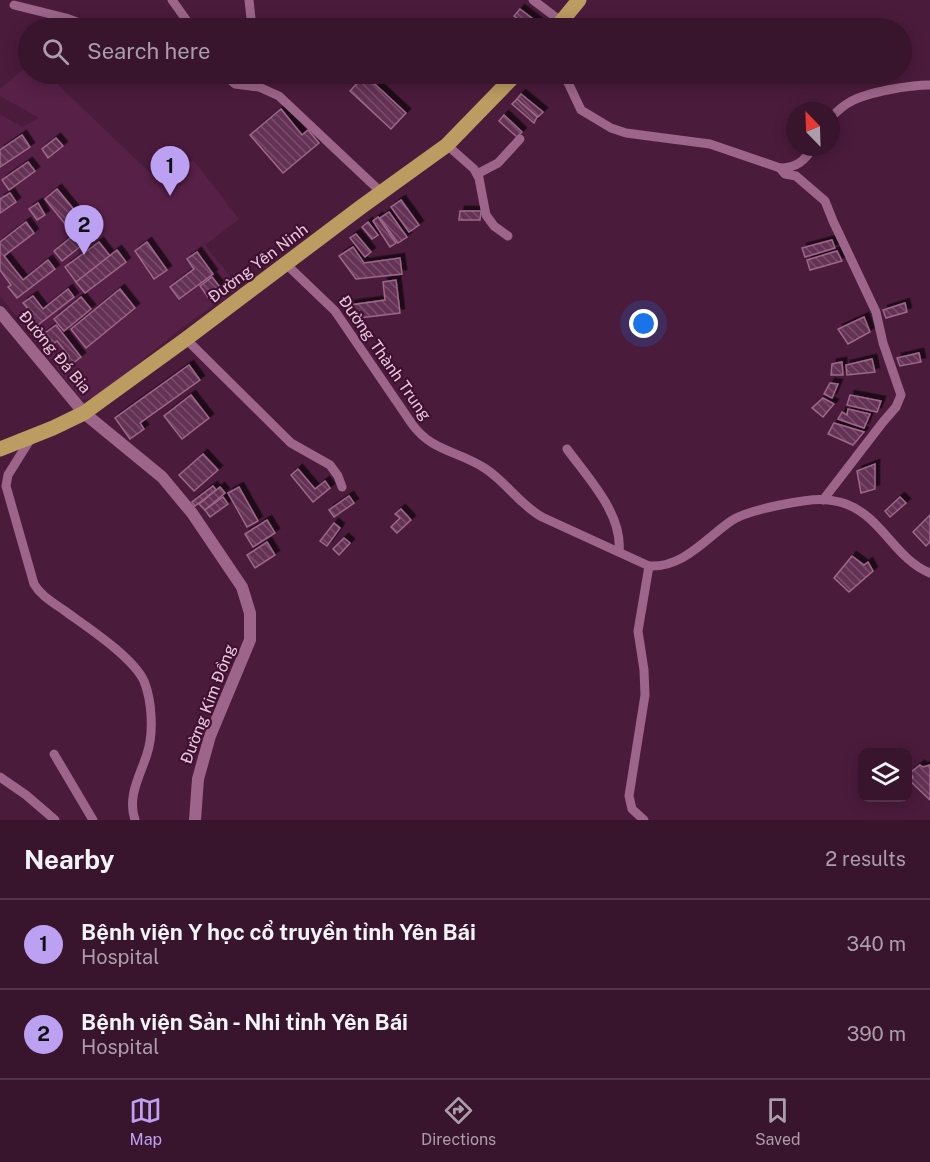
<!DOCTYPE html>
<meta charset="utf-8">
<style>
body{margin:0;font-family:"Public Sans",sans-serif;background:#432139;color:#f1f3f6}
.controls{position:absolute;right:18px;bottom:18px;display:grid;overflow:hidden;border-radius:12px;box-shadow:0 3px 15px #0003}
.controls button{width:54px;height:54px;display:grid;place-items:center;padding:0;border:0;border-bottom:2px solid #523349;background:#38142d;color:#f1f3f6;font:30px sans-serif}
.compass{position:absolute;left:786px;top:102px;width:54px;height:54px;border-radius:50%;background:#38142d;box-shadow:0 3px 15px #0003;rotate:337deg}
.you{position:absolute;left:644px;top:324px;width:21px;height:21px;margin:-15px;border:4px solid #fff;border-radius:50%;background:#1a73e8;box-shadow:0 0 0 9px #1a73e833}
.badge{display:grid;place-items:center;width:39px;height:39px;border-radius:50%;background:#bca0f2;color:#111;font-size:20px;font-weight:700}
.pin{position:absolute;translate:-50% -50px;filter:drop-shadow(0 2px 3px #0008)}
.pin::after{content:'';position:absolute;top:32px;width:21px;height:18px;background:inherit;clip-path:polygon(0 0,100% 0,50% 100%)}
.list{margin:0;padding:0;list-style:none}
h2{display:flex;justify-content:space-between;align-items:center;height:78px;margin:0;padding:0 24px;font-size:26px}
h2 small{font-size:20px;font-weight:400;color:#ab9eaa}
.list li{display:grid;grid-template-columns:39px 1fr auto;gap:18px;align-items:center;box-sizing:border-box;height:90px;padding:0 24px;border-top:2px solid #523349}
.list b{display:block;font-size:22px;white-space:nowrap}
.list p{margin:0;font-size:20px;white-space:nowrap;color:#ab9eaa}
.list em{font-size:20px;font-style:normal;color:#ab9eaa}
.icon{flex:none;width:33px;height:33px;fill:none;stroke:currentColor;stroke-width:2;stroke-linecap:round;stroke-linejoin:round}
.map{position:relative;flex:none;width:930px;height:820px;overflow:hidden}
.search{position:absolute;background:#38142d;box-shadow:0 3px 15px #0003;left:18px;right:18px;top:18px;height:66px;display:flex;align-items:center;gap:15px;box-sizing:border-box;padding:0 21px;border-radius:33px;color:#ab9eaa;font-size:22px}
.sheet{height:258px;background:#38142d}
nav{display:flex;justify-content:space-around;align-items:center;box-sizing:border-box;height:84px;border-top:2px solid #523349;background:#38142d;font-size:16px;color:#ab9eaa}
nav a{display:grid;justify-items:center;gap:3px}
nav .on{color:#bca0f2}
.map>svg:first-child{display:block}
</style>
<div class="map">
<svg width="930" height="820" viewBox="0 0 930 820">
<defs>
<pattern id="building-back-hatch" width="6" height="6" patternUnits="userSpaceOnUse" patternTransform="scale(1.5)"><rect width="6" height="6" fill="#643254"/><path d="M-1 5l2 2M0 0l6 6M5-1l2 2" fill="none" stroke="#7a4e6c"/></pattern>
<filter id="shadow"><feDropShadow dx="4.5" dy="-4.5" stdDeviation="0" flood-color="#0009"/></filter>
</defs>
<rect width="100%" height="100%" fill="#4b1b3c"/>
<!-- built -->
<polygon fill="#572047" points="28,65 28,74 47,74 150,173 194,161 239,219 205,245 239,288 184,326 97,397 82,400 0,296 0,114 22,127 39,118 0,96 0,89"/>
<!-- building -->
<g fill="url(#building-back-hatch)" stroke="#9e678a" stroke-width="1.5" filter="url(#shadow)">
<polygon points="520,9 545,28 531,28 514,16"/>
<polygon points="365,75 406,113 391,129 350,91"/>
<polygon points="521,94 543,112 538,117 517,99"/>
<polygon points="517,99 537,117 534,123 512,104"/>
<polygon points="281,109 302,135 308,130 319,143 283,173 250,135"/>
<polygon points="504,115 522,132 517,137 499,121"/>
<polygon points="22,135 30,147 0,167 0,150"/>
<polygon points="56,138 63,146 48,158 42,149"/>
<polygon points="28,162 35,171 9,190 2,180"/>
<polygon points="57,189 95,235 62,261 54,251 74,235 45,199"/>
<polygon points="10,193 16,202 0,213 0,199"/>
<polygon points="401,200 419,225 409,232 391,207"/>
<polygon points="38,203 45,215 37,220 29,209"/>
<polygon points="460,211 481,211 480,220 459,220"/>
<polygon points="389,212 407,237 398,243 380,218"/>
<polygon points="378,217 396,243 390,247 373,221"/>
<polygon points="26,222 34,233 4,256 23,280 48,260 55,269 17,298 8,287 11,285 0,270 0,242"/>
<polygon points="368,222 378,235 372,239 362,227"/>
<polygon points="356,234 371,252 365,257 350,238"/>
<polygon points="832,240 835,248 805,257 802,248"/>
<polygon points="99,242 110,256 76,282 65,267"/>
<polygon points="147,242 167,270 154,279 135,251"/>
<polygon points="353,247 364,263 400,258 402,274 356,279 339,256"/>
<polygon points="117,250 126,262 85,293 76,282"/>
<polygon points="837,251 842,261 810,270 807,260"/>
<polygon points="197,252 213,274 179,299 170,287 194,269 187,259"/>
<polygon points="212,277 223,291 210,300 200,286"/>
<polygon points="396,280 400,313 351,319 350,305 385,300 383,282"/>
<polygon points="68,289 74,297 34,328 27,320 33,315 23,303 33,296 43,309"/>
<polygon points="120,289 135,308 86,348 71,329"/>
<polygon points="81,297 91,309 64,331 54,319"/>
<polygon points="905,303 907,312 886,318 883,310"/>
<polygon points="864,317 870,332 848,344 838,329"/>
<polygon points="56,325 81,357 65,369 60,363 69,356 57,341 49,347 41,336"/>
<polygon points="919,353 921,362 900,366 897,358"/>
<polygon points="872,359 875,372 847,375 846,365"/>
<polygon points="842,362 843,375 831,375 832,364"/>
<polygon points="189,365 200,380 140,423 144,429 130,439 115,418"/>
<polygon points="830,383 838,384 832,398 824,394"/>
<polygon points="191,395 209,418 182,439 164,416"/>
<polygon points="850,395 881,401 877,412 847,405"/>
<polygon points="823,398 834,404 823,417 812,408"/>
<polygon points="848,409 870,414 864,428 838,419 842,412 847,415"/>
<polygon points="834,423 864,432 853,445 828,434"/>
<polygon points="203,454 218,470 194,491 179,475"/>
<polygon points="875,464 875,489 861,493 857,471"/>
<polygon points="298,469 315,489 325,481 330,488 313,502 291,475"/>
<polygon points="213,486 216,490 195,506 192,502"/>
<polygon points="220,487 225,493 205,510 199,504"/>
<polygon points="239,487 258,521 247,527 228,493"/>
<polygon points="349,496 354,503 334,517 329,510"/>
<polygon points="223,497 228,504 210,517 205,510"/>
<polygon points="900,497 906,503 890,517 885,511"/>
<polygon points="401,509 411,520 397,533 391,527 400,518 395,514"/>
<polygon points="930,515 930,542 926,546 913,532"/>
<polygon points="267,520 275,533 253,547 245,534"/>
<polygon points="334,523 340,528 327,546 320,541"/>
<polygon points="344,538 350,543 339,555 333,549"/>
<polygon points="267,542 275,555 255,568 247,555"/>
<polygon points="852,556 864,565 868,562 873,571 849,592 834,578"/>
<polygon points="920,765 923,767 930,765 930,800 910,781 913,777 910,773"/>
</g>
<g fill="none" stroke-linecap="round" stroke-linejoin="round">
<!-- minor -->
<g stroke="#9c6589" stroke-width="9">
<polyline points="172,0 192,28"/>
<polyline points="249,0 252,28"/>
<polyline points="533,0 562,22"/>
<polyline points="14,5 66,18 93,28"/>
<polyline points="224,74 235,84 259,87 279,96 382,193"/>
<path d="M564,74L581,110L611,128L626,133L710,144L780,168C796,168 805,161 813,147"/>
<polyline points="253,86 257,74"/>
<path d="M831,117C837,112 842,106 850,102C867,92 910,85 930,85"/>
<polyline points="447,145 474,169 479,178 486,215 494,226 508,236"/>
<polyline points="780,168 785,174 796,176 825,201 833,221 876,312 883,343 901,395 896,407 883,422 823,500"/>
<polyline points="477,174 498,163 520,139"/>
<path d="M287,265L335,311L412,424C432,452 460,451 486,469C507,483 520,505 542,517L649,566C683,568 705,539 731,521C747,510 810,497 829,500C834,501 841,502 846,504C882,517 895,559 930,573"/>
<polyline points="186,339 291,443 330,465 338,476 342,487"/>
<path d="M31,438L8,475L6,486L34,584C41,596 54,603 65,611C87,627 133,657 144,681C152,701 154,733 147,754C140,776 127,796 135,820"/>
<path d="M567,449C588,478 623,514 619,552"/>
<polyline points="54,754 93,820"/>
<polyline points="0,777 26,795 55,820"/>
<polyline points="644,820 632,809 629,796 645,695 644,670 638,631 649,566"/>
</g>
<!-- tertiary -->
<polyline stroke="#9c6589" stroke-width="12" points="0,312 84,413 162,477 192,513 242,587 250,613 250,640 210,736 198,779 195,820"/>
<!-- primary -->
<g stroke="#bc9c61" stroke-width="15">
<polyline points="556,28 579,0"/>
<polyline points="0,449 53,428 84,413 186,339 361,207 447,145 516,74"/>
</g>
</g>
<g text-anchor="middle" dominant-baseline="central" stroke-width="4.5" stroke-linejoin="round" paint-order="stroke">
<!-- street labels -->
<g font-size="16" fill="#e8c9dc" stroke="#401032">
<text transform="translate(258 263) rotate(-37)">Đường Yên Ninh</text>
<text transform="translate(55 352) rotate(50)">Đường Đá Bia</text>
<text transform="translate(385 358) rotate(55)">Đường Thành Trung</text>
<text transform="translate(208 704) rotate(-69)">Đường Kim Đồng</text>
</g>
</g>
</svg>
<div class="controls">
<button><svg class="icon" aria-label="layers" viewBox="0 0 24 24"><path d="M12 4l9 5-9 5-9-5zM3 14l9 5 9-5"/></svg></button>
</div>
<svg class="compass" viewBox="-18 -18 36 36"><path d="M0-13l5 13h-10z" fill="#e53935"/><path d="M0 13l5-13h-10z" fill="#ab9eaa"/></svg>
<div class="you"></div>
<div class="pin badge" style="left:170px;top:196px">1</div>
<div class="pin badge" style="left:84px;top:255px">2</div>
<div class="search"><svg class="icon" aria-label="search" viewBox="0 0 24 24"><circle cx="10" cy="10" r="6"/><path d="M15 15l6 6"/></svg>Search here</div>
</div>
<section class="sheet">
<h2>Nearby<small>2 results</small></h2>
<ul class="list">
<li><span class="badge">1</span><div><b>Bệnh viện Y học cổ truyền tỉnh Yên Bái</b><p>Hospital</p></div><em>340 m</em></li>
<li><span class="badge">2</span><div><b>Bệnh viện Sản - Nhi tỉnh Yên Bái</b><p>Hospital</p></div><em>390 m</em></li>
</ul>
</section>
<nav>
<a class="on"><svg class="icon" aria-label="map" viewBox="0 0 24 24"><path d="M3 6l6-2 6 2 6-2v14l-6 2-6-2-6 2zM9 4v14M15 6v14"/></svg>Map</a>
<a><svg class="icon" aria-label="directions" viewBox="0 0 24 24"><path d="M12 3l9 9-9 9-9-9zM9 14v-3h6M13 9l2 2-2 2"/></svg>Directions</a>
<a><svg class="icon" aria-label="saved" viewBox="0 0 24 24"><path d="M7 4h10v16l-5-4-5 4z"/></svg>Saved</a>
</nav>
